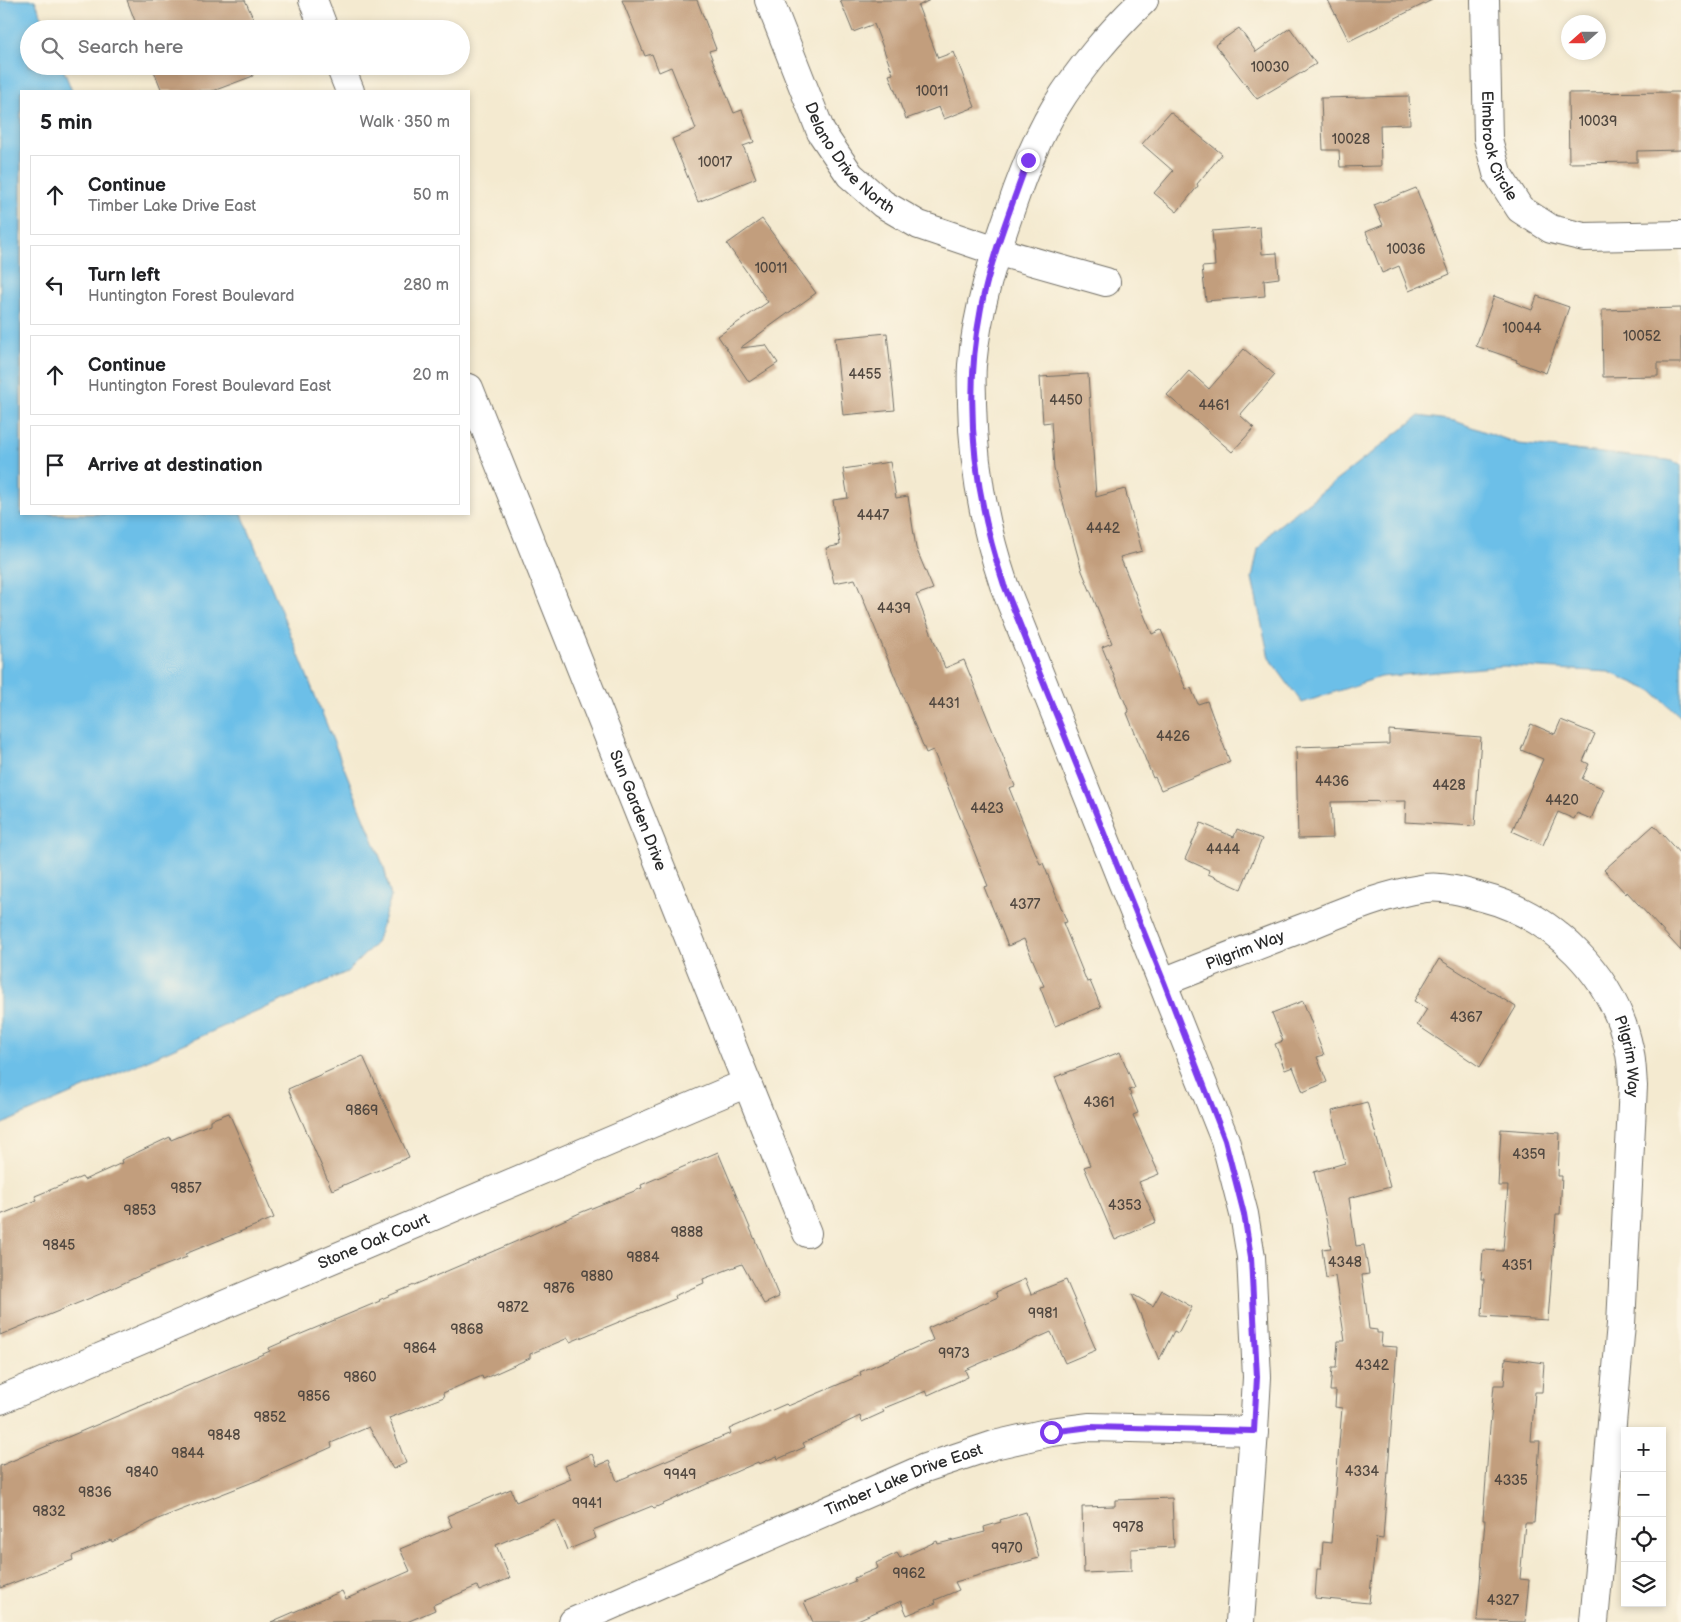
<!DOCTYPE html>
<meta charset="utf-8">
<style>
body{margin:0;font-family:"Balsamiq Sans",sans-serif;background:#f6f6f6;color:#202124}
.controls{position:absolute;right:15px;bottom:15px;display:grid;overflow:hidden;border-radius:0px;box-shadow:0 2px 8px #0003}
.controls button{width:45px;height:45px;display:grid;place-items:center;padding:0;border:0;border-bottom:1px solid #e0e0e0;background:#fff;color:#202124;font:25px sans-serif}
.compass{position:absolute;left:1561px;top:15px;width:45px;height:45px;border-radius:50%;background:#fff;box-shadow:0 2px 8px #0003;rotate:249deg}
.stop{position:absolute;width:15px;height:15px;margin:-11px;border:4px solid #7c3aed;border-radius:50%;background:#fff}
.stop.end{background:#7c3aed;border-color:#fff;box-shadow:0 1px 5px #0008}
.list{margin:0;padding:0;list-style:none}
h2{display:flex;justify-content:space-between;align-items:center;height:65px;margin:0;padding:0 20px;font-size:21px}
h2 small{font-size:16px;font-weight:400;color:#757577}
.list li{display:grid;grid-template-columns:32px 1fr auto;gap:15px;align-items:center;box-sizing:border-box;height:80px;margin:0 10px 10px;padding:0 10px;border:1px solid #e0e0e0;border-radius:0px}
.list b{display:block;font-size:19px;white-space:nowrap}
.list p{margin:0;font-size:16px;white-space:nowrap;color:#757577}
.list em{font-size:16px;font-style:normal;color:#757577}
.icon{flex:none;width:28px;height:28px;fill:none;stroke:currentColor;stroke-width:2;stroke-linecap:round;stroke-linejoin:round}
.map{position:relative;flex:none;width:1681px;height:1622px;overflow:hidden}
.search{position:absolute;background:#fff;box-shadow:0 2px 8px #0003;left:20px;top:20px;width:450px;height:55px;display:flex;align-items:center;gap:12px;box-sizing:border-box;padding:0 18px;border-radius:28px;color:#757577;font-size:19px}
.panel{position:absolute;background:#fff;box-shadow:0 2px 8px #0003;left:20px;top:90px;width:450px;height:425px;border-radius:0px}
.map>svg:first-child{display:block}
</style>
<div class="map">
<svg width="1681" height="1622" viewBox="0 0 1681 1622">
<rect width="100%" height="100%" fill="#fcf5e5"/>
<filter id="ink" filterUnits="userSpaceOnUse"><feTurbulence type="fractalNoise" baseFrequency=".02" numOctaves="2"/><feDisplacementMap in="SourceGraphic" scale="10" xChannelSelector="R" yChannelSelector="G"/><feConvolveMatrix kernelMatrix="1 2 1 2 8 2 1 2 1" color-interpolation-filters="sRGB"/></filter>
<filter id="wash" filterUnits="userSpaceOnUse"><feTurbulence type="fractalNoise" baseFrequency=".0096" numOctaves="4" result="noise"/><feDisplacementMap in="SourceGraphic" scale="20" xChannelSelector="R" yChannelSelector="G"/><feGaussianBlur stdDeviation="1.12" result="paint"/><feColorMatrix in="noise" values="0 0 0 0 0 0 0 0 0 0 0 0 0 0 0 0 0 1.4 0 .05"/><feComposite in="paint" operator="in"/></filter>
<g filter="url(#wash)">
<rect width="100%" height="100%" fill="#f4ead0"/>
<!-- water -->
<g fill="#6cbfe8" stroke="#4c758a">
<polygon points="0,0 35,0 47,29 29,29 29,66 62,66 72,91 21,91 21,514 242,514 384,867 391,897 376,943 347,972 0,1125"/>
<polygon points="1419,416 1455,421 1519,444 1668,460 1681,464 1681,717 1652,691 1609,672 1504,666 1380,677 1302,703 1269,658 1252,579 1258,549 1273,530"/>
</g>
<g id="blocks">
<!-- building -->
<g fill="#c29e7d">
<polygon points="127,0 245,0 253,18 233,26 235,29 138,29"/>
<polygon points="622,0 697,0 716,49 709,51 734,113 742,110 754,142 743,146 756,178 698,202 672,139 696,129 671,67 659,72 652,54 645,56"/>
<polygon points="840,0 930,0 918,6 938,58 954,52 975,107 944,119 939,107 906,119 889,75 893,74 874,24 853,32"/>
<polygon points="1328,0 1432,0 1349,41"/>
<polygon points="1239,28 1256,52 1290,28 1316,64 1257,99 1215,45"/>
<polygon points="152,66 249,66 253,76 213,91 162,91"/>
<polygon points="1681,92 1681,150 1637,151 1637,162 1569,163 1568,93"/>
<polygon points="1409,96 1410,124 1380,125 1381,166 1340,167 1339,150 1323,150 1321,98"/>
<polygon points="1170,112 1222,154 1197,184 1198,186 1177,212 1154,193 1173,171 1142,144"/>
<polygon points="1416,188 1450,274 1409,291 1399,266 1382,273 1366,232 1383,225 1374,205"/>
<polygon points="762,219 816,293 740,348 766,345 778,363 749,382 718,336 768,302 727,244"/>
<polygon points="1260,227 1262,254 1277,253 1279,278 1264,280 1265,296 1206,301 1202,267 1215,266 1212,231"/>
<polygon points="1494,296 1532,310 1537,296 1569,307 1546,373 1516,362 1517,360 1476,346"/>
<polygon points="1681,308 1681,363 1658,363 1658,376 1603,377 1602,310"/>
<polygon points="887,333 895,410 843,415 835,338"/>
<polygon points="1244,349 1275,375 1240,415 1254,428 1232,452 1167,395 1189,371 1209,389"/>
<polygon points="1088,374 1096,497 1125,489 1142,551 1120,557 1152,634 1161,630 1186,689 1191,688 1198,704 1207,701 1230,762 1161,790 1155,777 1153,778 1127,713 1129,712 1102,647 1112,643 1082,571 1054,469 1051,422 1043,423 1040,377"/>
<polygon points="890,462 896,498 908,496 916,548 933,589 916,595 945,668 964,660 1015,786 1009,788 1040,864 1043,863 1067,922 1063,923 1087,982 1090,981 1101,1007 1055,1026 1040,987 1044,986 1024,939 1008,946 984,887 988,886 933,750 926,753 855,579 834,583 826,548 840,545 833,500 848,498 843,469"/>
<polygon points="1561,720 1595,734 1583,761 1589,764 1582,779 1604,789 1591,819 1577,813 1574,819 1558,812 1543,845 1512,831 1543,759 1521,750 1531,724 1555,734"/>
<polygon points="1389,730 1481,737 1475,826 1405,822 1406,801 1331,802 1333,838 1298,839 1296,747 1389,744"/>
<polygon points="1201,823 1234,837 1237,829 1262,839 1241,889 1208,874 1209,870 1185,859"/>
<polygon points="1654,825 1681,855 1681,951 1627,892 1626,894 1604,870"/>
<polygon points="1439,959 1516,1007 1480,1067 1417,1025 1427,1009 1414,1001"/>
<polygon points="1303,1001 1324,1055 1317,1057 1327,1082 1303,1092 1293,1067 1285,1070 1275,1044 1283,1041 1272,1013"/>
<polygon points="1120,1052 1135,1088 1129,1090 1138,1113 1133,1115 1159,1174 1139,1182 1156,1222 1115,1240 1084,1167 1090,1165 1055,1077"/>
<polygon points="363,1056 409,1157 332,1190 288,1089"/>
<polygon points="1367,1102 1390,1187 1349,1198 1356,1246 1364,1245 1369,1274 1362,1275 1369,1329 1377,1330 1377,1333 1382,1333 1381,1346 1397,1347 1383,1539 1376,1538 1369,1603 1315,1598 1317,1569 1321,1569 1323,1542 1331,1543 1342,1408 1335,1407 1336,1391 1330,1391 1332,1368 1336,1368 1338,1341 1345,1341 1335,1276 1326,1278 1322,1249 1331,1248 1327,1223 1314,1172 1345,1163 1332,1111"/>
<polygon points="229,1113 274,1218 185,1254 187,1257 143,1274 100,1294 0,1335 0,1215 37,1200 35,1196 82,1177 84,1180 122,1163 121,1160 170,1137 171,1140 210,1124 210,1120"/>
<polygon points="1501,1129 1560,1133 1558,1176 1562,1176 1560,1214 1556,1214 1548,1320 1482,1316 1484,1279 1481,1279 1483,1250 1503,1251 1508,1186 1498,1186"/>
<polygon points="718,1152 779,1297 764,1304 742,1264 703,1279 704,1283 674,1296 675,1299 570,1342 568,1338 530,1354 530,1358 483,1379 482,1376 443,1393 444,1397 389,1418 406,1463 393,1469 369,1427 331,1443 332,1447 258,1480 158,1519 112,1542 111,1540 72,1556 73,1560 0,1588 0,1466 270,1351 269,1348 294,1337 380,1301 379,1300 515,1242 582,1212 642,1188 641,1185"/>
<polygon points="1025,1279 1031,1294 1066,1280 1096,1350 1065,1363 1051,1332 965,1370 968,1377 928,1395 926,1391 882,1409 884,1412 862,1422 860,1416 803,1443 805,1447 778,1459 777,1456 759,1464 758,1462 654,1508 652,1506 593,1530 596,1538 567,1550 555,1520 496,1545 510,1578 479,1591 477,1586 433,1605 435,1610 407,1622 271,1622 342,1591 346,1599 410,1571 400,1549 452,1527 447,1516 511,1489 516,1502 571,1479 565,1466 592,1454 597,1466 609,1461 617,1481 731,1433 729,1429 786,1404 788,1406 861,1375 860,1372 933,1340 928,1328 998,1297 996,1292"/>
<polygon points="1162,1290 1192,1307 1178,1333 1174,1331 1159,1360 1132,1294 1153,1306"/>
<polygon points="1506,1358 1544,1363 1542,1392 1535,1392 1531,1441 1540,1441 1534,1523 1525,1523 1520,1579 1529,1580 1525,1622 1477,1621 1485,1520 1483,1520 1489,1438 1494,1385 1504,1385"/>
<polygon points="1172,1498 1174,1547 1131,1549 1131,1571 1084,1573 1082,1507 1115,1506 1115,1500"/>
<polygon points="1026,1512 1039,1558 955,1582 959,1590 935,1600 936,1603 907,1615 901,1601 853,1622 813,1622 804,1602 855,1581 854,1578 878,1568 876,1563 897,1553 900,1558 937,1541 938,1544 985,1532 984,1527 1001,1522 1000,1520"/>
</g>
</g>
</g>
<g filter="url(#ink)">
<use href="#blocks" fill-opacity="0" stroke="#716e65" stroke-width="1"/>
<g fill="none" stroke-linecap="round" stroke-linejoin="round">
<defs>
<g id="minor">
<polyline points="313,0 324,29"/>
<path id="s1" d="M769,0L821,132L850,175L883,204L919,225L996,251L1106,282"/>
<path d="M1144,0C1112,30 1078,70 1055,108C1036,139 1023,173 1011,208C993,259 977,311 972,365C971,378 972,391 972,403C973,466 984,525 1004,585L1225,1140L1244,1214L1251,1257L1257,1377L1254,1431L1240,1622"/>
<path id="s2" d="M1485,0L1488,139L1497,173L1520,209L1551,229L1584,237L1681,235"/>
<polyline points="340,66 350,91"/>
<path id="s3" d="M469,388L807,1233"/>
<path id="s4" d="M1163,982C1212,963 1260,944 1308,926C1347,910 1385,894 1426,888C1444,886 1465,892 1482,897C1553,915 1614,976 1629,1049C1632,1061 1632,1074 1633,1086L1621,1324L1594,1622"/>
<path id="s5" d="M0,1400L747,1083"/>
<path id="s6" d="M573,1622L925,1468L994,1445L1051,1432L1090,1427L1254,1431"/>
</g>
</defs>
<!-- minor casing -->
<use href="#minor" stroke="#716e65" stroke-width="30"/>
<!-- minor -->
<use href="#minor" stroke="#fff" stroke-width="28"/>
</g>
</g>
<g fill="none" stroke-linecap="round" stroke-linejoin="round" filter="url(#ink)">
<!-- route -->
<path stroke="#7c3aed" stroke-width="6" d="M1028,160C1011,208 991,257 981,308C963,401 974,495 1004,585L1164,982L1225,1140L1244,1214L1251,1257L1257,1377L1254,1431L1090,1427L1051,1432"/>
</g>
<g text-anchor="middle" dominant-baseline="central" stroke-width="4" stroke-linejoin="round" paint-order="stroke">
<!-- number labels -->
<g font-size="14" fill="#514840">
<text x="1270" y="67">10030</text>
<text x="932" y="91">10011</text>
<text x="1598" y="121">10039</text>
<text x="1351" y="139">10028</text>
<text x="715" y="162">10017</text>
<text x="1406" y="249">10036</text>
<text x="771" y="268">10011</text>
<text x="1522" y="328">10044</text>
<text x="1642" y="336">10052</text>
<text x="865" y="374">4455</text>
<text x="1066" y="400">4450</text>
<text x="1214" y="405">4461</text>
<text x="873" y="515">4447</text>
<text x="1103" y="528">4442</text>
<text x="894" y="608">4439</text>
<text x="944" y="703">4431</text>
<text x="1173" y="736">4426</text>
<text x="1332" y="781">4436</text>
<text x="1449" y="785">4428</text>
<text x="1562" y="800">4420</text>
<text x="987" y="808">4423</text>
<text x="1223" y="849">4444</text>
<text x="1025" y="904">4377</text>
<text x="1466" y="1017">4367</text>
<text x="1099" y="1102">4361</text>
<text x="362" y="1110">9869</text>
<text x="1529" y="1154">4359</text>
<text x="186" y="1188">9857</text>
<text x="1125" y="1205">4353</text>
<text x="140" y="1210">9853</text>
<text x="687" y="1232">9888</text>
<text x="59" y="1245">9845</text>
<text x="643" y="1257">9884</text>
<text x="1345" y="1262">4348</text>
<text x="1517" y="1265">4351</text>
<text x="597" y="1276">9880</text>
<text x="559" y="1288">9876</text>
<text x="513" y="1307">9872</text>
<text x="1043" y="1313">9981</text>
<text x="467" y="1329">9868</text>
<text x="420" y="1348">9864</text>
<text x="954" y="1353">9973</text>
<text x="1372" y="1365">4342</text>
<text x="360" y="1377">9860</text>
<text x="314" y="1396">9856</text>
<text x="270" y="1417">9852</text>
<text x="224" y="1435">9848</text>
<text x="188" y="1453">9844</text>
<text x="1362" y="1471">4334</text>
<text x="142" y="1472">9840</text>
<text x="680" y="1474">9949</text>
<text x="1511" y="1480">4335</text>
<text x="95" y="1492">9836</text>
<text x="587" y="1503">9941</text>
<text x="49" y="1511">9832</text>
<text x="1128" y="1527">9978</text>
<text x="1007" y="1548">9970</text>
<text x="909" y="1573">9962</text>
<text x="1503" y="1600">4327</text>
</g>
<!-- street labels -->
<g font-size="16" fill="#2b2b2b" stroke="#fcf5e5">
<text stroke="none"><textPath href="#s2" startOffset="148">Elmbrook Circle</textPath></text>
<text stroke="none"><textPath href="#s1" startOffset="180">Delano Drive North</textPath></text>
<text stroke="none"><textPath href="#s3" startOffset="455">Sun Garden Drive</textPath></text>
<text stroke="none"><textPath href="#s4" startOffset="88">Pilgrim Way</textPath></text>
<text stroke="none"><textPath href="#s4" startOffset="566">Pilgrim Way</textPath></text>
<text stroke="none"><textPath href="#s5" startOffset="406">Stone Oak Court</textPath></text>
<text stroke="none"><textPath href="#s6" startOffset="360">Timber Lake Drive East</textPath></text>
</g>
</g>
</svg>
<div class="controls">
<button>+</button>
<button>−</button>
<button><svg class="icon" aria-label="locate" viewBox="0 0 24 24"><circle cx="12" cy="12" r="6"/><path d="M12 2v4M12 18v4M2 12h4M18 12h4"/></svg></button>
<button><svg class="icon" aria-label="layers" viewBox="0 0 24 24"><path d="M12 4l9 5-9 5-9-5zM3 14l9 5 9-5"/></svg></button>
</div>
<svg class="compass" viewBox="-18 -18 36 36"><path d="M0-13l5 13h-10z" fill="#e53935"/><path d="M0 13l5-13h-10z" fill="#757577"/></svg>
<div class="stop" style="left:1051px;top:1432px"></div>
<div class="stop end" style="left:1028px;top:160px"></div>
<div class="search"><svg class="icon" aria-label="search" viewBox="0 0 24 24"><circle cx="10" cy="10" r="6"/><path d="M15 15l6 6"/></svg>Search here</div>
<section class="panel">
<h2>5 min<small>Walk · 350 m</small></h2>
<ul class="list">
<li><svg class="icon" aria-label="ahead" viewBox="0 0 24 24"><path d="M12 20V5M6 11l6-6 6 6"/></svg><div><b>Continue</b><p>Timber Lake Drive East</p></div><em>50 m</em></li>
<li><svg class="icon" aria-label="left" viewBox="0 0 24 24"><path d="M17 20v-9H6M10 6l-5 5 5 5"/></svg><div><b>Turn left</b><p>Huntington Forest Boulevard</p></div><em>280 m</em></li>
<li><svg class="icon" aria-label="ahead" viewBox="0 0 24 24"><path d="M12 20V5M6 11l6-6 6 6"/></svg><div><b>Continue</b><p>Huntington Forest Boulevard East</p></div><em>20 m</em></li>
<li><svg class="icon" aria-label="arrive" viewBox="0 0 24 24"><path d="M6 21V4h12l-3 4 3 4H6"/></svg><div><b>Arrive at destination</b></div></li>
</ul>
</section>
</div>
